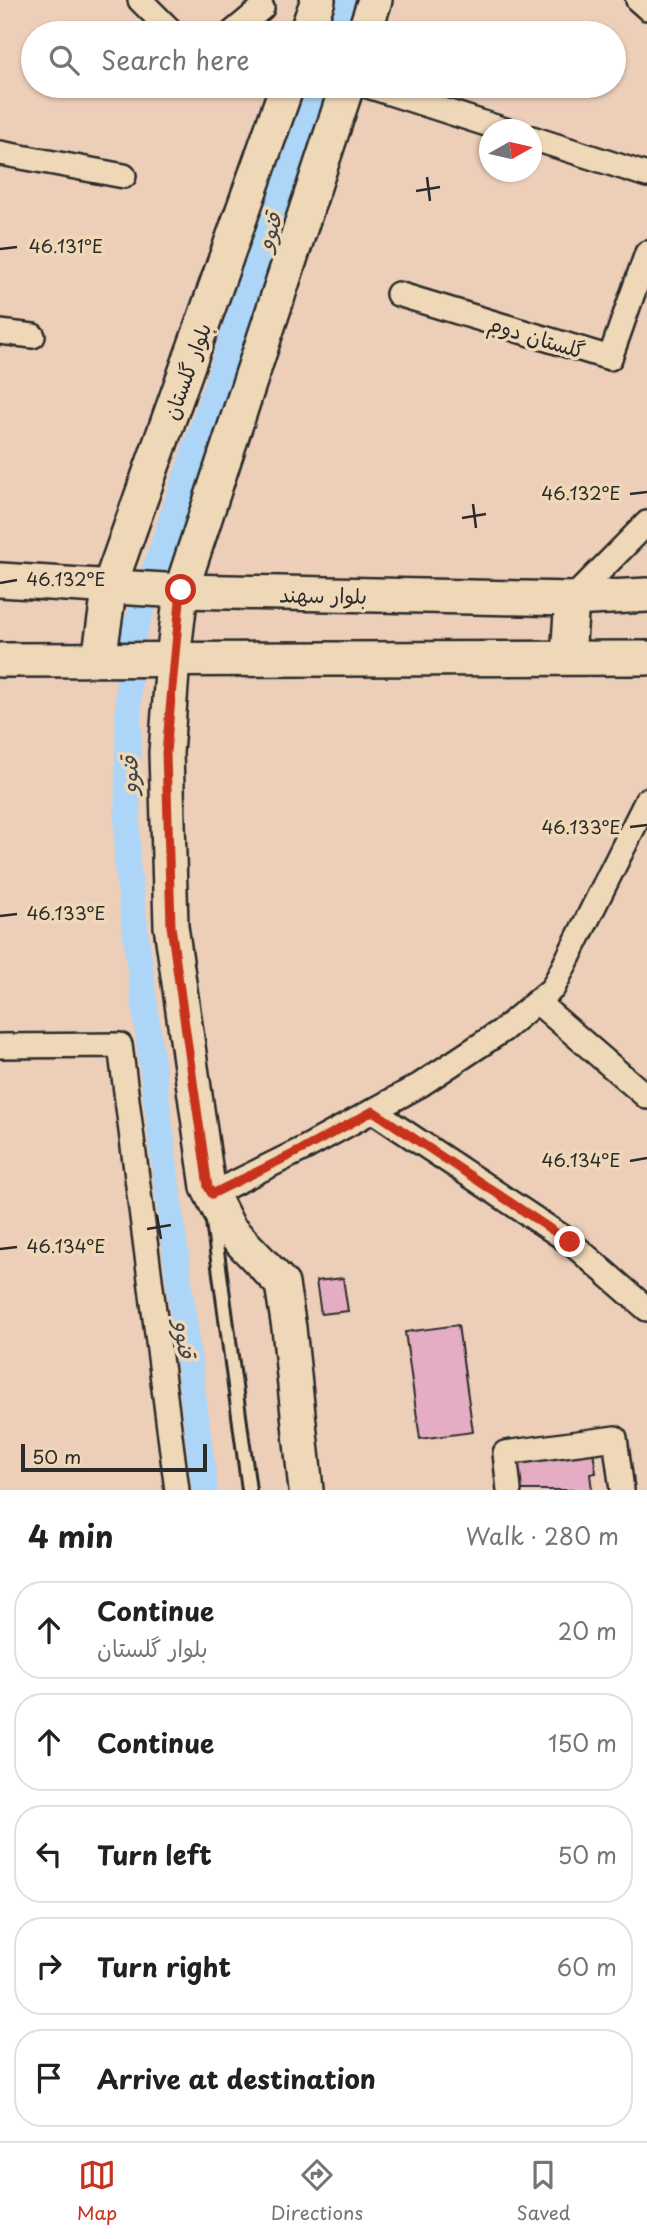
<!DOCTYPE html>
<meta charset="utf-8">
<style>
body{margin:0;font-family:"Playpen Sans","Playpen Sans Arabic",sans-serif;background:#f2f2f2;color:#202124}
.compass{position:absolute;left:479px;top:119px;width:63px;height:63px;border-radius:50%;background:#fff;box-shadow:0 2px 5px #0004;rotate:82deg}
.scale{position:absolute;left:21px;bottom:18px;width:186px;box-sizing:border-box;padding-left:7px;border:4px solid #2b2b2b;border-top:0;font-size:19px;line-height:24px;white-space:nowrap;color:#2b2b2b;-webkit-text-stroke:5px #efd8b7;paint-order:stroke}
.stop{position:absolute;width:21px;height:21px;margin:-16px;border:5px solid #c8321e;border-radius:50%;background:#fff}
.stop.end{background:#c8321e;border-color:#fff;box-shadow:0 2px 7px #0008}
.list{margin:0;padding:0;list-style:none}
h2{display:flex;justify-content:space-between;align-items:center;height:91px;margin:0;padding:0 28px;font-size:30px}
h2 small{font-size:23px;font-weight:400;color:#757577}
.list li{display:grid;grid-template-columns:46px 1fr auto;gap:21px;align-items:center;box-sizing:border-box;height:98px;margin:0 14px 14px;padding:0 14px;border:2px solid #e0e0e0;border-radius:28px}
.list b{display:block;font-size:26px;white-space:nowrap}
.list p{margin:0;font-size:23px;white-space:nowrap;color:#757577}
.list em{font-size:23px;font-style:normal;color:#757577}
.icon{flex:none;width:38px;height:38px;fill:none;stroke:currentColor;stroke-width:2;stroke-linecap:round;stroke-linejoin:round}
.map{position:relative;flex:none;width:647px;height:1490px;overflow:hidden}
.search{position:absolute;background:#fff;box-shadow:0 2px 5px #0004;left:21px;right:21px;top:21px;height:77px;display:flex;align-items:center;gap:18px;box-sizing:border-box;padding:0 24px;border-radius:38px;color:#757577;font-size:26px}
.sheet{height:651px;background:#fff}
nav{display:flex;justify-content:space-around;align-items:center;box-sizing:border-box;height:98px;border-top:2px solid #e0e0e0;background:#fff;font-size:19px;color:#757577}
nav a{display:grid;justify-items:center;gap:4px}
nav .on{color:#c8321e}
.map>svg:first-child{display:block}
</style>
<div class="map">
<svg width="647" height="1490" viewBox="0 0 647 1490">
<rect width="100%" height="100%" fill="#edcfb9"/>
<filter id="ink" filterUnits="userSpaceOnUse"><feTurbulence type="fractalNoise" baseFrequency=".0143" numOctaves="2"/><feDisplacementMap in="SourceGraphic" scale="14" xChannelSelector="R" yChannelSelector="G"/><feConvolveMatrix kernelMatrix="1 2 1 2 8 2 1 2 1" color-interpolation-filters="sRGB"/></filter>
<g filter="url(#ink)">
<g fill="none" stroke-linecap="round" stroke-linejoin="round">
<!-- canal -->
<g stroke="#acd5f7" stroke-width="26">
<polyline points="333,33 344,0"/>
<polyline points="205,1490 127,864 129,648 316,86"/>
</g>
</g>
<!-- building -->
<g fill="#e4adc3" stroke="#2b2b2b" stroke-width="2">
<polygon points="343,1278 348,1311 321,1314 316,1281"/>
<polygon points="458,1325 473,1432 420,1439 405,1332"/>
<polygon points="592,1443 596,1473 590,1474 592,1490 512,1490 513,1453"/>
</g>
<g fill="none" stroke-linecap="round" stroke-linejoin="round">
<defs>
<polyline id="lane" points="213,1222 249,1490"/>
<g id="street">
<polyline points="140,0 173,33"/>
<polyline points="638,0 647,8"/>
<polyline points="232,33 262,8"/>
<polyline points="368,86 505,130"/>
<polyline points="532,138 647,175"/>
<polyline points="0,153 124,176"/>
<polyline points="398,294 610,358 647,253"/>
<polyline points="0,332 33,336"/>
<polyline points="572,599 647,523"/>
<polyline points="537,1002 647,1097"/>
<polyline points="0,1046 120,1045 177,1490"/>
<polyline points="373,1111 570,1242 647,1309"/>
<polyline points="212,1194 305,1148 420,1085 503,1030 553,988 647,800"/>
<polyline points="509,1490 505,1453 615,1438 622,1490"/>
</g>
<g id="secondary">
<polyline points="306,33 318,0"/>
<polyline points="364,33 375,0"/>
<polyline points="0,580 181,591 572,599 647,595"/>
<polyline points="568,657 572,599"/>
<polyline points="99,659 110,585 287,86"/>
<polyline points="0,660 647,658"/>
<polyline points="306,1490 289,1328 282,1284 229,1229 208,1187 171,926 166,753 173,659 181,591 347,86"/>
</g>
</defs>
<!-- lane casing -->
<use href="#lane" stroke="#2b2b2b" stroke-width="18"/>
<!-- street casing -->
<use href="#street" stroke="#2b2b2b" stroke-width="28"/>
<!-- secondary casing -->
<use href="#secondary" stroke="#2b2b2b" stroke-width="38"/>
<!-- lane -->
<use href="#lane" stroke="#efd8b7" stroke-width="12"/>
<!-- street -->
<use href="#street" stroke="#efd8b7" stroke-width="23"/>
<!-- secondary -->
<use href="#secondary" stroke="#efd8b7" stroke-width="33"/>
</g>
</g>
<g fill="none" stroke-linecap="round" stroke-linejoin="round" filter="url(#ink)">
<!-- route -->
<polyline stroke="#c8321e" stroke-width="9" points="181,590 166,753 171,926 208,1187 212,1194 305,1148 373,1111 570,1242"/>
</g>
<!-- ticks -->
<path fill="none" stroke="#2b2b2b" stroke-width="2.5" d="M427,177L430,201M416,191L440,187M0,249L17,247M630,494L647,492M473,504L476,528M462,518L486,514M0,583L17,580M630,827L647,825M0,916L17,914M630,1161L647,1158M157,1215L161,1239M147,1229L171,1225M0,1249L17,1247"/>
<g text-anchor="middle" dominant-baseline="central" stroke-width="7" stroke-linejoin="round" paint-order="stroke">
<!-- street labels -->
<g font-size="21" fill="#2b2b2b" stroke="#efd8b7">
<text transform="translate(537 336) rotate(17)">گلستان دوم</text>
<text transform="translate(186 371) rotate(-70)">بلوار گلستان</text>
<text transform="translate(323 594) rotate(1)">بلوار سهند</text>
</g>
<!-- water labels -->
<g font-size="23" font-style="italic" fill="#3e444a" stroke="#efd8b7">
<text transform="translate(268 231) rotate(-72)">قنوو</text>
<text transform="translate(128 775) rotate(-89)">قنوو</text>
<text transform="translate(186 1339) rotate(83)">قنوو</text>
</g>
</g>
<g font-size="18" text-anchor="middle" fill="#2b2b2b" stroke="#efd8b7" stroke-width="7" stroke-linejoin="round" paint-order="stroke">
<text x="66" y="253">46.131°E</text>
<text x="581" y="500">46.132°E</text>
<text x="66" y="586">46.132°E</text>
<text x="581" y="834">46.133°E</text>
<text x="66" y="920">46.133°E</text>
<text x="581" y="1167">46.134°E</text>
<text x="66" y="1253">46.134°E</text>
</g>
</svg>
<svg class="compass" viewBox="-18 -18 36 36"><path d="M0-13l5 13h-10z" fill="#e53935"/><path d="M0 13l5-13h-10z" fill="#757577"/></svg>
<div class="scale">50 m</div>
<div class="stop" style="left:181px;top:590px"></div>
<div class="stop end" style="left:570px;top:1242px"></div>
<div class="search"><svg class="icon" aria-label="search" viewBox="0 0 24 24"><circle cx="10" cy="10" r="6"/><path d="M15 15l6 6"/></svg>Search here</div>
</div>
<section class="sheet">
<h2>4 min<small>Walk · 280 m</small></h2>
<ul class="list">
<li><svg class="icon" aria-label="ahead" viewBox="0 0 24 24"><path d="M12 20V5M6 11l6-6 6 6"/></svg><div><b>Continue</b><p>بلوار گلستان</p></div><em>20 m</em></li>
<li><svg class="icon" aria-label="ahead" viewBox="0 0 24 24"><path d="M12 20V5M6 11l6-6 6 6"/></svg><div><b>Continue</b></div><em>150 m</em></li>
<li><svg class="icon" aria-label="left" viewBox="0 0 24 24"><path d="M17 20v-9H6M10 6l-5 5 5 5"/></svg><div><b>Turn left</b></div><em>50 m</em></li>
<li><svg class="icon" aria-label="right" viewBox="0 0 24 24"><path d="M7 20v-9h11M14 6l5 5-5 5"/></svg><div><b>Turn right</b></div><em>60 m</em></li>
<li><svg class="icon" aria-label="arrive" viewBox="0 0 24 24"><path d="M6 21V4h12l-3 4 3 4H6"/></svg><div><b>Arrive at destination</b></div></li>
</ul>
</section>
<nav>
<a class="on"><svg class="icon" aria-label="map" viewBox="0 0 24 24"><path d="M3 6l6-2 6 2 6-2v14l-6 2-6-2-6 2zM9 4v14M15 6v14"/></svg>Map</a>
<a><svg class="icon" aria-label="directions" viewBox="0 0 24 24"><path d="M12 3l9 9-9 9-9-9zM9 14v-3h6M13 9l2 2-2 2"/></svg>Directions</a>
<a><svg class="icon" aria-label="saved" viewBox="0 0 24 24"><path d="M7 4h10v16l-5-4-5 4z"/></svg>Saved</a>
</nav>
